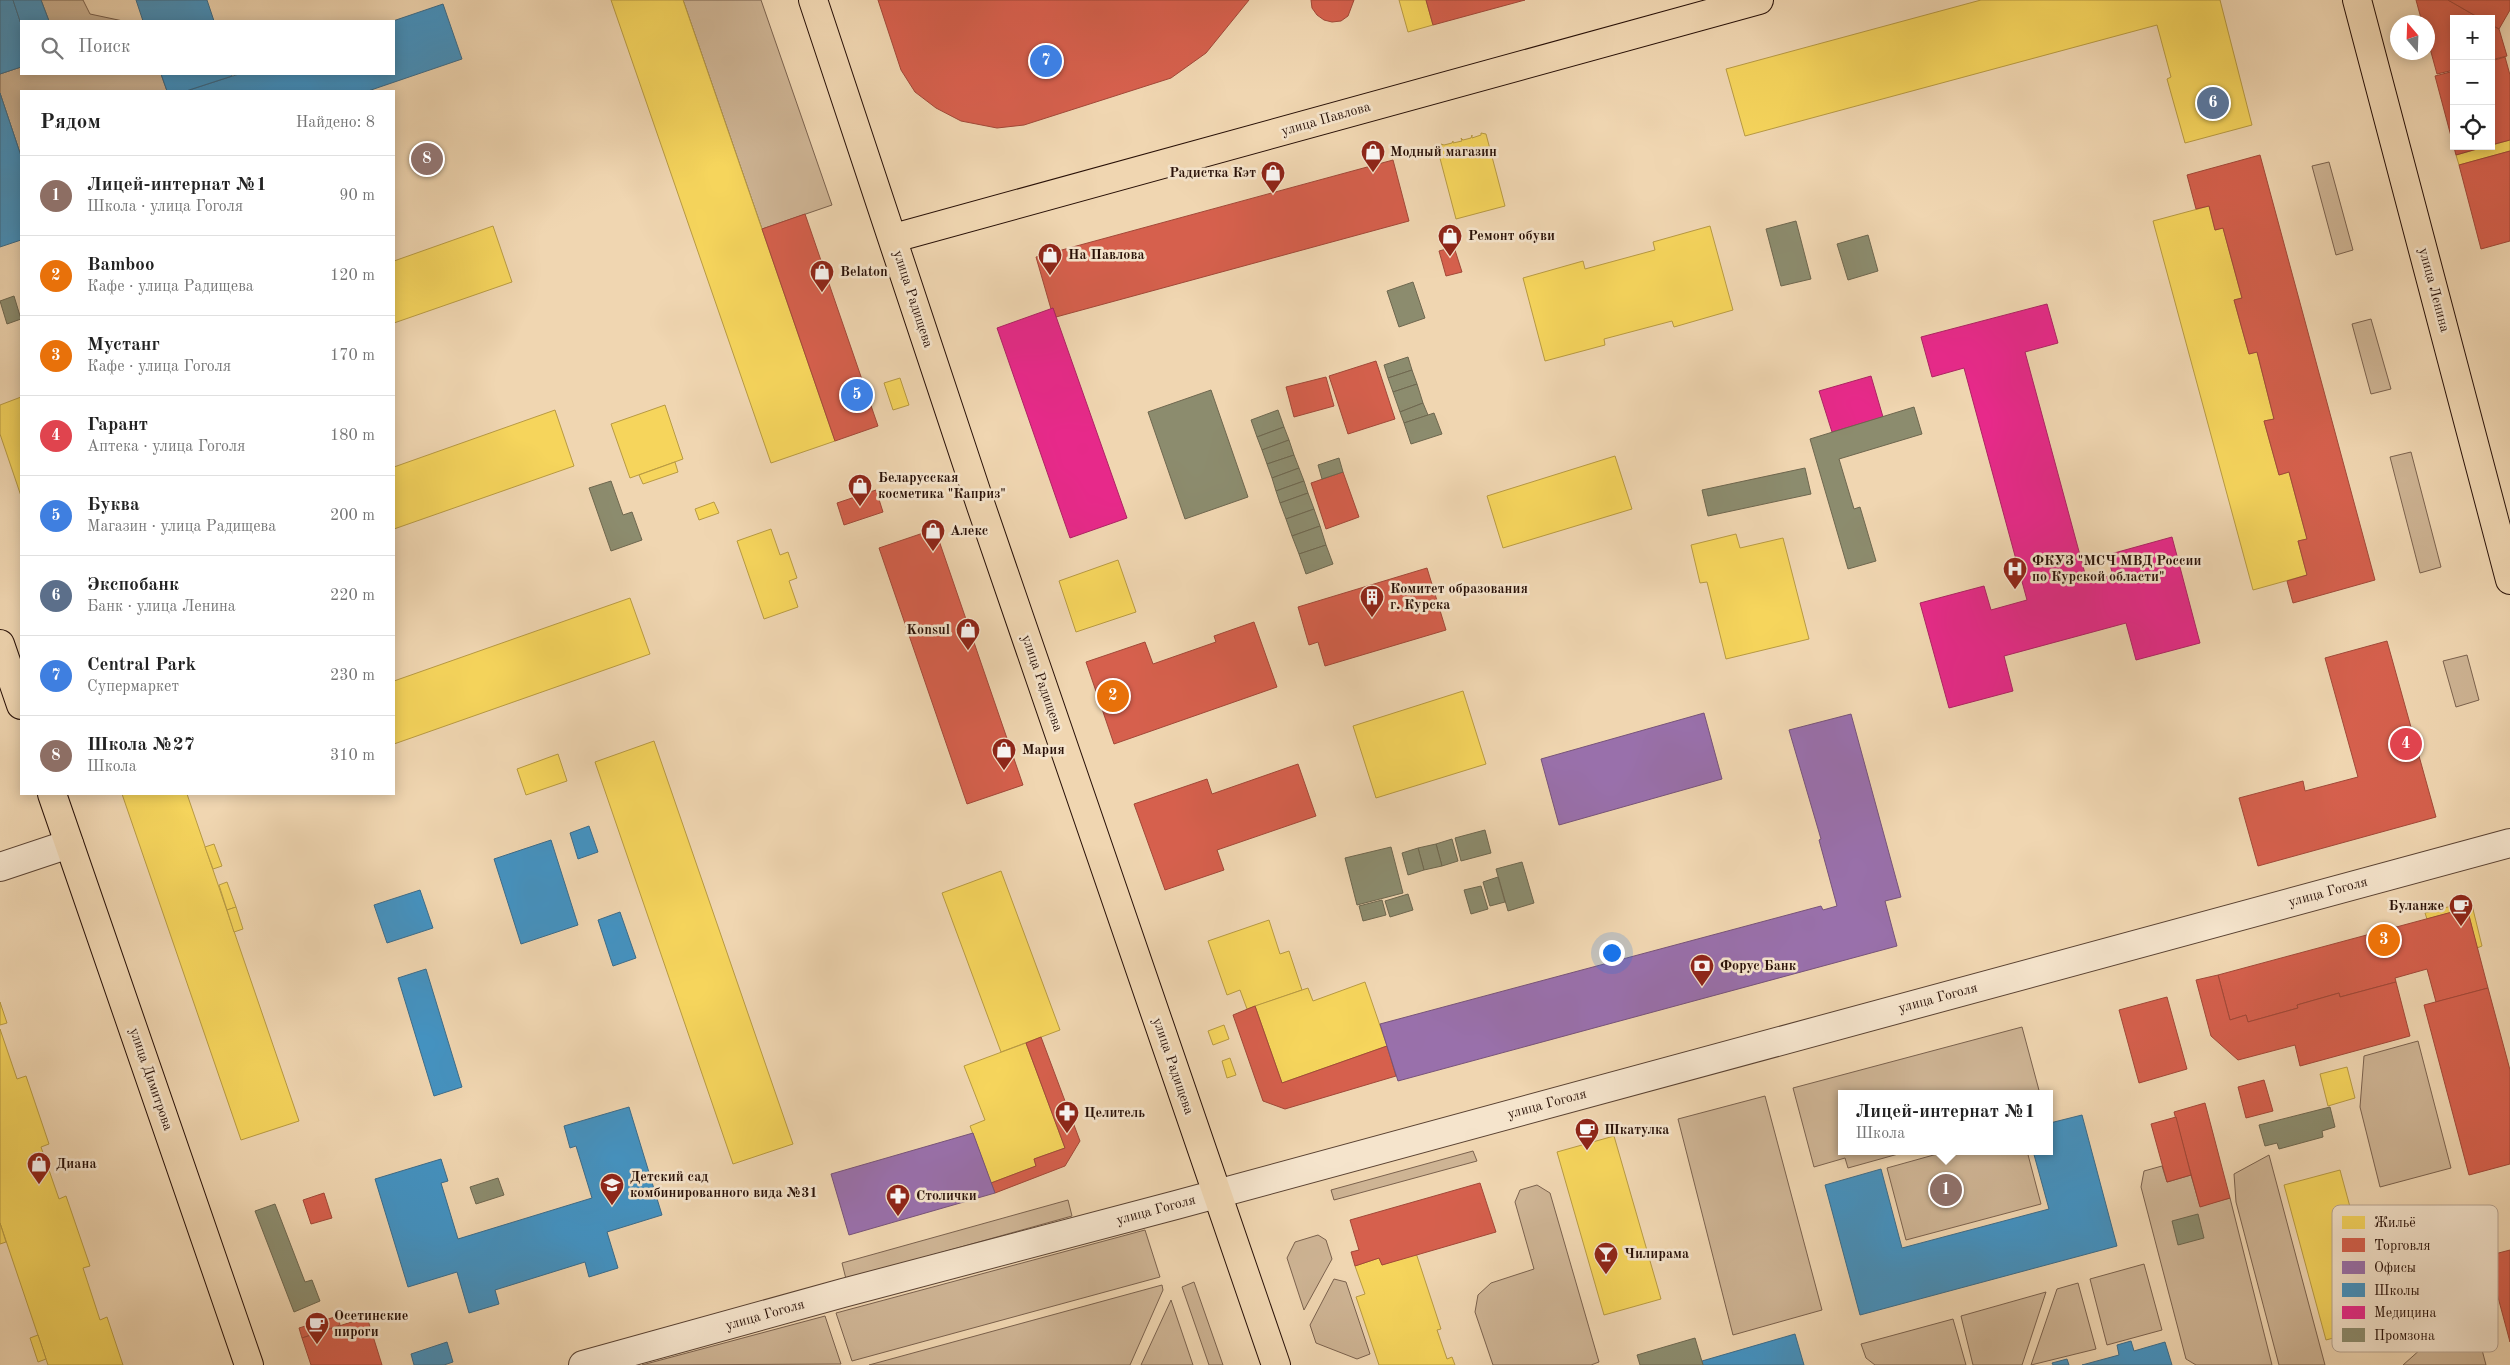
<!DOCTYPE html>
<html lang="ru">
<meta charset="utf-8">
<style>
body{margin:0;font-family:"Old Standard TT",serif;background:#f2f2f2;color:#222}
.controls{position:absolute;right:15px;top:15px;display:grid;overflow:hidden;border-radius:0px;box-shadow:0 2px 12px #0003}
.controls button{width:45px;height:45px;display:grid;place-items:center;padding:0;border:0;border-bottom:1px solid #e0e0e0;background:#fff;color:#222;font:25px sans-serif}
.compass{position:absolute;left:2390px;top:15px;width:45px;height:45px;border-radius:50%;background:#fff;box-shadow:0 2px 12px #0003;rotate:341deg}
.you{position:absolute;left:1611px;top:952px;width:18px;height:18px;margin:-12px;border:4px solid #fff;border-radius:50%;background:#1a73e8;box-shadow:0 0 0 8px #1a73e833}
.badge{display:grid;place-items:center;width:32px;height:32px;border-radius:50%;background:#0f766e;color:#fff;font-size:16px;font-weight:700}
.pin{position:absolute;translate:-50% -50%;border:2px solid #fff;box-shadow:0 1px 5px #0006}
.popup{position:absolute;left:1838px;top:1090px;width:215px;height:65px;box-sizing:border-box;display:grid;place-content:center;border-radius:0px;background:#fff;filter:drop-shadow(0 1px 4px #0005);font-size:16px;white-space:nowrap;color:#767676}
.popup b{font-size:19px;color:#222}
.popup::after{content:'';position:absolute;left:50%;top:100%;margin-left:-10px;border:10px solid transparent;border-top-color:#fff}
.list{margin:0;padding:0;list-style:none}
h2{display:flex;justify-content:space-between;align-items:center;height:65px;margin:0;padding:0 20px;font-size:21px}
h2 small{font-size:16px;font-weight:400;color:#767676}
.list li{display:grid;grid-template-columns:32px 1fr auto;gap:15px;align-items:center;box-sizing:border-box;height:80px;padding:0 20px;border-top:1px solid #e0e0e0}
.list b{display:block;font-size:19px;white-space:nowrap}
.list p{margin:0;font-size:16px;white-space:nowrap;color:#767676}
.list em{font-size:16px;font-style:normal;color:#767676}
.icon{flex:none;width:28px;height:28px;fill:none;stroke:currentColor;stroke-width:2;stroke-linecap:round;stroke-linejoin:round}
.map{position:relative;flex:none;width:2510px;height:1365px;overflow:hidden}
.search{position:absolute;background:#fff;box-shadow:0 2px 12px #0003;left:20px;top:20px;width:375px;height:55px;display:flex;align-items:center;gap:12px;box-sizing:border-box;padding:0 18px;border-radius:0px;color:#767676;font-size:19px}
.panel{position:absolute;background:#fff;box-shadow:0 2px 12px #0003;left:20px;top:90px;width:375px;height:705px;border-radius:0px}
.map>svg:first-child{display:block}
</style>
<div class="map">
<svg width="2510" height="1365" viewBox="0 0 2510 1365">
<rect width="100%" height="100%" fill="#f0d6b1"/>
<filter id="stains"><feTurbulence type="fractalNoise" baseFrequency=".004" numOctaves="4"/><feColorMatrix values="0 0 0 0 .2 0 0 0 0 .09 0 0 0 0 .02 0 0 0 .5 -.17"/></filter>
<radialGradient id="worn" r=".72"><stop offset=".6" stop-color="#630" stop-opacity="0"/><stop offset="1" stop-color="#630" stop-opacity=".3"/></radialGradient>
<!-- green -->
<g fill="#ceb494" stroke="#7b624e">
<polygon points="41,0 83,0 90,14 123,21 49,21"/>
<polygon points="683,0 761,0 832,205 762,229"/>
<polygon points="21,67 21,74 161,74 167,91 21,91 21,156 0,93 0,74"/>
<polygon points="2329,162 2353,250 2336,255 2312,166"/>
<polygon points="2371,319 2391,389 2371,394 2352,324"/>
<polygon points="2411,452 2441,567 2420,573 2390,457"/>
<polygon points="2467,655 2479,700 2456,707 2443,661"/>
<polygon points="2022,1027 2040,1094 1842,1094 1842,1151 1909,1151 1848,1168 1845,1158 1814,1167 1793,1088"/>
<polygon points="2418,1041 2451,1168 2380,1187 2360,1107 2364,1056"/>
<polygon points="1765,1096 1822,1310 1733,1335 1678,1119"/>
<polygon points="1473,1151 1477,1161 1334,1200 1331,1190"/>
<polygon points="1948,1151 2027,1151 2041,1204 1906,1240 1887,1168"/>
<polygon points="2269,1155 2325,1365 2279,1365 2236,1202 2234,1174"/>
<polygon points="2162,1166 2167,1182 2191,1175 2200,1206 2230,1198 2272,1365 2196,1365 2186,1359 2141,1187 2144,1171"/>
<polygon points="1537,1185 1550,1193 1599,1362 1591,1365 1493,1365 1475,1312 1478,1295 1491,1283 1534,1269 1515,1202 1520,1190"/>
<polygon points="1068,1200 1072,1216 846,1279 842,1263"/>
<polygon points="1145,1230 1160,1277 852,1361 836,1313"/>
<polygon points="1318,1235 1326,1240 1332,1259 1304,1310 1287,1258 1295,1242"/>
<polygon points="2144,1264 2162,1330 2107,1345 2090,1279"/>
<polygon points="2431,1273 2462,1274 2486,1365 2403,1365 2422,1348 2408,1288"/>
<polygon points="1334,1279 1346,1282 1370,1354 1357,1359 1316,1343 1310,1325"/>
<polygon points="1194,1282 1223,1365 1209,1365 1182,1287"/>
<polygon points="2078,1283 2096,1349 2031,1365 2057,1289"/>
<polygon points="1162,1285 1163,1290 1130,1365 869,1365"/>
<polygon points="2046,1292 2022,1365 1973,1365 1961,1316"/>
<polygon points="1171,1300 1193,1365 1141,1365"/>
<polygon points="825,1316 841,1364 642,1365"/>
<polygon points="1953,1319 1966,1365 1875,1365 1866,1358 1861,1344"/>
</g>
<!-- homes -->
<g fill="#f6d55c" stroke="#b89a42">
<polygon points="611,0 683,0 835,441 771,463"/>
<polygon points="1399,0 1426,0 1433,25 1408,32"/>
<polygon points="1981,0 2220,0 2252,125 2185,143 2167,79 2171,77 2157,25 1745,136 1726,69"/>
<polygon points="1481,133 1486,134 1505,206 1456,219 1437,147 1442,146 1441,144 1444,145 1452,143 1453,141 1453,143 1462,141 1461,138 1463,140 1471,138 1472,135 1472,138 1481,135"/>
<polygon points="2510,140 2510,151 2459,165 2456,155"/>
<polygon points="2209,206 2215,230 2223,228 2242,298 2234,300 2249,354 2257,352 2274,419 2264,421 2279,475 2289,472 2307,539 2298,541 2307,575 2253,590 2153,221"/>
<polygon points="493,226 512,282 394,323 394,261"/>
<polygon points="1710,226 1733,310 1674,327 1672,321 1604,339 1605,345 1545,361 1523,278 1583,261 1585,269 1655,250 1653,242"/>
<polygon points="900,378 909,405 893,410 884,383"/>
<polygon points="21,397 21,496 0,434 0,405"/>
<polygon points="665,405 683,459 630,478 611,424"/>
<polygon points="555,410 574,466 394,529 394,467"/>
<polygon points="1615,456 1632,509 1503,548 1487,496"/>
<polygon points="675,462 678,472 643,484 639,475"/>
<polygon points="714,502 719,513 699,520 695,509"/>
<polygon points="771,529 780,555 788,552 797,578 789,581 798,607 764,619 737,541"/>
<polygon points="1736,534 1740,548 1783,538 1809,639 1726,659 1707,582 1700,583 1691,545"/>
<polygon points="1118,560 1136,612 1076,632 1059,581"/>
<polygon points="630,598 650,654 394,744 394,681"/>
<polygon points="1463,691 1486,764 1376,798 1353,726"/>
<polygon points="654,741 793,1144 733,1164 595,762"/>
<polygon points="558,754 567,781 526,795 517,769"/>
<polygon points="122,794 187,794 299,1121 241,1140"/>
<polygon points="214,844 222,866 213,869 205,847"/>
<polygon points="1001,871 1060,1030 1001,1052 942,893"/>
<polygon points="227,882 236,907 227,910 219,885"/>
<polygon points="2471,901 2482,946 2477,948 2467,908 2427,919 2425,913"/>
<polygon points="236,907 243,929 234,932 227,910"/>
<polygon points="1269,920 1280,954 1289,951 1302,990 1247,1009 1240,990 1227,995 1208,941"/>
<polygon points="1365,982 1387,1046 1282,1083 1255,1006 1308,988 1313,1001"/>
<polygon points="0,1002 7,1023 0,1025"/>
<polygon points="1224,1025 1229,1039 1213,1045 1208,1031"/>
<polygon points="0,1029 17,1079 26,1076 49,1144 41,1147 59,1199 66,1196 90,1266 83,1268 100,1320 107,1317 123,1365 48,1365 0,1223"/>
<polygon points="1026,1043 1065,1148 1034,1159 1036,1166 991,1183 970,1126 985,1120 964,1066"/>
<polygon points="1230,1058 1236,1075 1227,1078 1222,1061"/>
<polygon points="2347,1067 2355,1098 2328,1106 2320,1074"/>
<polygon points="1614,1136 1661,1299 1604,1315 1557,1152"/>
<polygon points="2340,1170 2382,1325 2326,1340 2284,1185"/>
<polygon points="0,1223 6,1242 0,1244"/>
<polygon points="1416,1253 1441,1329 1437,1330 1447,1359 1452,1357 1455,1365 1379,1365 1356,1297 1365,1294 1355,1266 1379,1258 1382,1265"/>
<polygon points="38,1335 46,1359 38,1362 30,1338"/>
</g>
<!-- shops -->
<g fill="#d6604d" stroke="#a24838">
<polygon points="878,0 1249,0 1206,53 1171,78 1024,125 997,128 961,121 936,108 915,92 901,70"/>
<polygon points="1311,0 1354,0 1348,16 1341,21 1332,22 1324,20 1317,15 1312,8"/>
<polygon points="1426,0 1525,0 1433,25"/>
<polygon points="2416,0 2448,0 2481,19 2454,19 2454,70 2437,74 2428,41 2428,22 2422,22"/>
<polygon points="2448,0 2510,0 2510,10 2499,29 2491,25 2491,19 2481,19"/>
<polygon points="2491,25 2499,29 2507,56 2491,60"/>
<polygon points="2505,57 2510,75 2510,140 2491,145 2491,61"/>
<polygon points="2454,71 2454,146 2487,146 2456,155 2435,76"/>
<polygon points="2510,151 2510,241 2481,249 2459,165"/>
<polygon points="2260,155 2375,580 2293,603 2287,581 2307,575 2298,541 2307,539 2289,472 2279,475 2264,421 2274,419 2257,352 2249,354 2234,300 2242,298 2223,228 2215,230 2209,206 2196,209 2187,175"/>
<polygon points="1393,160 1409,221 1056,317 1053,308 1051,309 1036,257"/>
<polygon points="805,214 878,426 835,441 762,229"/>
<polygon points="1454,247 1462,272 1446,276 1439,251"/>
<polygon points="1376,361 1395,419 1348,434 1329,376"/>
<polygon points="1326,377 1334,406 1294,417 1286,387"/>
<polygon points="1343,472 1359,517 1326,529 1311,483"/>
<polygon points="876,490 883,512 844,525 837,503"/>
<polygon points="935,529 1023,785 967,804 879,548"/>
<polygon points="1427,568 1446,630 1325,666 1318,642 1309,645 1298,607"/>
<polygon points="1254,622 1277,687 1114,744 1086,662 1145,642 1153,664 1216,642 1214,636"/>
<polygon points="2387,641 2436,817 2258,866 2239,798 2303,781 2305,791 2358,777 2325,658"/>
<polygon points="1298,764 1316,816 1217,850 1224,870 1165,890 1134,804 1207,779 1212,794"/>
<polygon points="2467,908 2488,988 2436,1002 2427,969 2395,978 2396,982 2340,997 2339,993 2297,1005 2298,1008 2248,1022 2246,1015 2230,1020 2218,975"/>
<polygon points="2218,975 2230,1020 2246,1015 2248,1022 2298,1008 2297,1005 2339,993 2340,997 2396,982 2410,1036 2300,1066 2295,1045 2238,1060 2211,1036 2196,980"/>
<polygon points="2488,988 2510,1070 2510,1164 2469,1175 2424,1005"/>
<polygon points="2167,997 2187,1069 2139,1083 2119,1010"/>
<polygon points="1255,1006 1282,1083 1387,1046 1396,1076 1285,1109 1263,1101 1233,1015"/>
<polygon points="1041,1037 1080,1141 1065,1166 995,1193 991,1183 1036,1166 1034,1159 1065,1148 1026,1043"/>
<polygon points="2264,1080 2273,1111 2246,1118 2238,1087"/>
<polygon points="2205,1103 2230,1198 2200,1207 2174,1112"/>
<polygon points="2176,1117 2191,1175 2167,1182 2151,1124"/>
<polygon points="1480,1183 1496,1232 1382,1265 1379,1258 1355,1266 1351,1252 1359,1250 1350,1220"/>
<polygon points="324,1193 332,1218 311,1224 303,1200"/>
<polygon points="2510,1250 2510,1342 2487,1256"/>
<polygon points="338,1316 340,1325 302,1338 299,1328"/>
<polygon points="367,1317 382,1365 311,1365 302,1338"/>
</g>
<!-- offices -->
<g fill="#9970ab" stroke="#77537a">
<polygon points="1704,713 1722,779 1559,825 1541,759"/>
<polygon points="1851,714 1901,897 1885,901 1897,946 1398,1081 1380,1024 1821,906 1823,910 1837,906 1819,840 1821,839 1789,730"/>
<polygon points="973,1133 995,1193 849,1235 831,1174"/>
</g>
<!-- schools -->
<g fill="#4393c3" stroke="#3b6c8b">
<polygon points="0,0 13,0 21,24 21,67 0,74"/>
<polygon points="13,0 41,0 49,21 21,21 21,24"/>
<polygon points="136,0 207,0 214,21 143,21"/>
<polygon points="443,4 462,59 368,91 186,91 239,74 394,74 393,21"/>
<polygon points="161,74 232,74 232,76 186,91 167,91"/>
<polygon points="0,93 21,156 21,240 0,247"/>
<polygon points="589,826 598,852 578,859 570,833"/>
<polygon points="551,840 578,925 521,944 494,859"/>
<polygon points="420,890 433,928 387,943 374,905"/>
<polygon points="620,912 636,958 613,966 598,920"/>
<polygon points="426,969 462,1087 434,1096 398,978"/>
<polygon points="629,1107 662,1215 607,1232 618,1268 589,1277 585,1262 495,1290 499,1304 469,1313 457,1272 408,1287 375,1179 441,1159 448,1181 441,1183 458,1239 592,1198 576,1146 570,1148 564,1126"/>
<polygon points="2082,1115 2117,1246 1860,1315 1825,1185 1881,1169 1902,1248 2049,1209 2033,1151 2050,1151 2050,1123"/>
<polygon points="1795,1334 1804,1365 1703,1365 1702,1361"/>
<polygon points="2131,1341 2134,1351 2165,1342 2172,1365 2082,1365 2119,1355 2117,1345"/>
<polygon points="447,1342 453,1362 444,1365 414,1365 411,1354"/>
<polygon points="2067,1359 2069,1365 2053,1365 2052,1363"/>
</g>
<!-- health -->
<g fill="#e7298a" stroke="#ae2263">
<polygon points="2047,304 2058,343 2025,352 2087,581 2113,575 2107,555 2172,537 2200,643 2136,660 2126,623 2004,656 2013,691 1949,708 1920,603 1984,586 1991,610 2027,600 1964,368 1932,377 1921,337"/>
<polygon points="1053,308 1127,518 1070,538 997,328"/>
<polygon points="1871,376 1883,417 1832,432 1819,391"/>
</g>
<!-- industry -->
<g fill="#8c8c6e" stroke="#6e674f">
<polygon points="1796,221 1811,279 1781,286 1766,229"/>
<polygon points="1868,235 1878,271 1848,280 1837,244"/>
<polygon points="1413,282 1425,318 1399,327 1387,291"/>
<polygon points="14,296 21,319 7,324 0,301"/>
<polygon points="1408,357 1412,370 1388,378 1384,365"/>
<polygon points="1412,370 1417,384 1393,392 1388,378"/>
<polygon points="1417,384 1423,403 1400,412 1393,392"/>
<polygon points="1211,390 1248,497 1185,519 1148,412"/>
<polygon points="1423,403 1428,415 1404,423 1400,412"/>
<polygon points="1914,407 1922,434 1839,459 1854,509 1860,507 1876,561 1848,569 1810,439"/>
<polygon points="1278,410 1284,427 1257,437 1251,420"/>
<polygon points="1434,413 1442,434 1411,444 1404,423"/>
<polygon points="1284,427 1289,440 1262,450 1257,437"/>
<polygon points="1289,440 1294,455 1267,464 1262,450"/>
<polygon points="1294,455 1299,468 1272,478 1267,464"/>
<polygon points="1339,458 1343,472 1322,479 1318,465"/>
<polygon points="1299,468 1304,481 1276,491 1272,478"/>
<polygon points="1805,468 1811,494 1708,516 1702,490"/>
<polygon points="611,481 623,515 632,512 642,540 611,551 589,488"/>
<polygon points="1304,481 1308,493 1280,503 1276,491"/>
<polygon points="1308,493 1314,509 1286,519 1280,503"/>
<polygon points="1314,509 1320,526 1292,536 1286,519"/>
<polygon points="1320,526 1326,545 1299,554 1292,536"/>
<polygon points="1326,545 1333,564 1306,574 1299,554"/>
<polygon points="1485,830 1491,853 1461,861 1455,838"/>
<polygon points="1452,839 1458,861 1442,866 1436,844"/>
<polygon points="1436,844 1442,866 1424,870 1418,848"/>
<polygon points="1391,847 1403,893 1357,905 1345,858"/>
<polygon points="1418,848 1424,870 1408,875 1402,853"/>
<polygon points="1522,862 1534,903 1508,911 1496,869"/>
<polygon points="1498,877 1505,902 1490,906 1483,882"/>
<polygon points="1481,886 1488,909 1471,914 1464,890"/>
<polygon points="1408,894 1413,910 1390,917 1385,901"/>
<polygon points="1382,900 1386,915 1363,921 1359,906"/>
<polygon points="2330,1107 2335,1127 2322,1131 2323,1137 2279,1149 2277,1143 2265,1146 2259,1125"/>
<polygon points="498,1178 504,1195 476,1204 470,1187"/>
<polygon points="275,1204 305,1282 312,1280 320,1301 294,1312 255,1211"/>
<polygon points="2198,1214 2204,1238 2178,1245 2172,1221"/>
<polygon points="1695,1338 1703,1365 1640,1365 1637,1355"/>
</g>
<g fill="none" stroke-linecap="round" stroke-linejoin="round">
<defs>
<g id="minor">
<polyline points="0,867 69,844"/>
<polyline points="583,1365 843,1293 1176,1205 2510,843"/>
</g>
<g id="major">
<polyline points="813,0 981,506 1276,1365"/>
<polyline points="2357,0 2510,580"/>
<polyline points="894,238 1759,0"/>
<polyline points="0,644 21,705"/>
<polyline points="52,794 249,1365"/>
</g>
</defs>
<!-- minor casing -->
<use href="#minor" stroke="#5a4232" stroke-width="30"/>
<!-- major casing -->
<use href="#major" stroke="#281007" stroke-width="30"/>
<!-- minor -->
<use href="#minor" stroke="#f5e4cc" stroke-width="28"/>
<!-- major -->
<use href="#major" stroke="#f0d6b1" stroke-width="28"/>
</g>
<!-- icons -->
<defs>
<symbol id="shop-pin" viewBox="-11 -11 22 30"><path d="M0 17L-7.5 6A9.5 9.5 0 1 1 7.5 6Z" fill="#8f2418" stroke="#f5e4cc"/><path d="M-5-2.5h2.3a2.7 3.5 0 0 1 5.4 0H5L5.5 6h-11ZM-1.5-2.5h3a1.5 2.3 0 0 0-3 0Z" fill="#fff"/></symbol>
<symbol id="hospital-pin" viewBox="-11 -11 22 30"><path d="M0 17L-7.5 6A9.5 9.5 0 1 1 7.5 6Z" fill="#8f2418" stroke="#f5e4cc"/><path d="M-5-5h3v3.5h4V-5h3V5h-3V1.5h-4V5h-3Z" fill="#fff"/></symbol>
<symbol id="building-pin" viewBox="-11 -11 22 30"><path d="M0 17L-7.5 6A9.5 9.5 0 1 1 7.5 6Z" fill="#8f2418" stroke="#f5e4cc"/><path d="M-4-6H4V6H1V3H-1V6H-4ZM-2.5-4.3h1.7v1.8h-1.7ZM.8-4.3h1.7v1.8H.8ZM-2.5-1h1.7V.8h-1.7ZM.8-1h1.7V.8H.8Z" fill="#fff"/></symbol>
<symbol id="cafe-pin" viewBox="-11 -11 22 30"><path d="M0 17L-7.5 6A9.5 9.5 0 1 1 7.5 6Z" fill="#8f2418" stroke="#f5e4cc"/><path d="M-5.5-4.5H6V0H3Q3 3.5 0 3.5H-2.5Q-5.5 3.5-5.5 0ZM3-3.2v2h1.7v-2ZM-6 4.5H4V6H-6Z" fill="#fff"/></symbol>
<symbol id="bank-pin" viewBox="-11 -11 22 30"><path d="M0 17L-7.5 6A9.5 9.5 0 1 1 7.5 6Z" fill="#8f2418" stroke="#f5e4cc"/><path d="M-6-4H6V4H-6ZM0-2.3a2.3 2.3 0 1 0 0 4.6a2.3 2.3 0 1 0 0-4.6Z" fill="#fff"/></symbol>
<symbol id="pharmacy-pin" viewBox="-11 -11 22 30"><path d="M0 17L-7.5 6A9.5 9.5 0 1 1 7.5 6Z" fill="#8f2418" stroke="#f5e4cc"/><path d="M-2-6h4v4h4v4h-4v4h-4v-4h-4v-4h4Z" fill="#fff"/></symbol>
<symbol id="school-pin" viewBox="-11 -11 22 30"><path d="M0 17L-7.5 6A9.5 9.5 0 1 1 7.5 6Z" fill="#8f2418" stroke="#f5e4cc"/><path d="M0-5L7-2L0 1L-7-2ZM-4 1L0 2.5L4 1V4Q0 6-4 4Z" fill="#fff"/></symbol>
<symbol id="bar-pin" viewBox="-11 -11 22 30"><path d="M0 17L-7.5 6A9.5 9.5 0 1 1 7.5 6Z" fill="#8f2418" stroke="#f5e4cc"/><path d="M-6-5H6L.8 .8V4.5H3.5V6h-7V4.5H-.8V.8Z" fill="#fff"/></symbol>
</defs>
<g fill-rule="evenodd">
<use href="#shop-pin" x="1359" y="138" width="28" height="38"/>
<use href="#shop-pin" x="1259" y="159" width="28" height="38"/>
<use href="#shop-pin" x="1436" y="222" width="28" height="38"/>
<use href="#shop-pin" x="1036" y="241" width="28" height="38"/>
<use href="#shop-pin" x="808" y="258" width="28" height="38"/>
<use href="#shop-pin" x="846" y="472" width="28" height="38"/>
<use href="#shop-pin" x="919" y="517" width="28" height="38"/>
<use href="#hospital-pin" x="2001" y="555" width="28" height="38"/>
<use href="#building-pin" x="1358" y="583" width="28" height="38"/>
<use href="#shop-pin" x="954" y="616" width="28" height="38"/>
<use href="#shop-pin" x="990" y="736" width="28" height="38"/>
<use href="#cafe-pin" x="2447" y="892" width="28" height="38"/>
<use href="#bank-pin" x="1688" y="952" width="28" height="38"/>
<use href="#pharmacy-pin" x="1053" y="1099" width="28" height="38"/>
<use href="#cafe-pin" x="1573" y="1116" width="28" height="38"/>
<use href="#shop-pin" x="25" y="1150" width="28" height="38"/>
<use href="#school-pin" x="598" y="1171" width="28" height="38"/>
<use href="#pharmacy-pin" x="884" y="1182" width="28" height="38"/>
<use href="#bar-pin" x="1592" y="1240" width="28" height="38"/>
<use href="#cafe-pin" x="303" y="1310" width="28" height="38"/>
</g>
<g text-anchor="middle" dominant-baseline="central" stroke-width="5" stroke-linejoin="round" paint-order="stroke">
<!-- street labels -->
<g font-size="14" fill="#281007" stroke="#f5e4cc">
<text transform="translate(1326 119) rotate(-16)">улица Павлова</text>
<text transform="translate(2434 290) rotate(75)">улица Ленина</text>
<text transform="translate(913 299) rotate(72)">улица Радищева</text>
<text transform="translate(1042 683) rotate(71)">улица Радищева</text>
<text transform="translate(2328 892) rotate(-15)">улица Гоголя</text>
<text transform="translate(1938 998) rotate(-15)">улица Гоголя</text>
<text transform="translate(1173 1066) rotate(71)">улица Радищева</text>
<text transform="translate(151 1079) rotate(71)">улица Димитрова</text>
<text transform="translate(1547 1104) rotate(-15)">улица Гоголя</text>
<text transform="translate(1156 1210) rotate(-15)">улица Гоголя</text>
<text transform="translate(765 1315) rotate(-16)">улица Гоголя</text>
</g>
<!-- poi labels -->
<g font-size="14" font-weight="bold" fill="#281007" stroke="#f5e4cc" text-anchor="start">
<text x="1390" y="152">Модный магазин</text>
<text x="1256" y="173" text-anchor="end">Радистка Кэт</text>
<text x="1468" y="236">Ремонт обуви</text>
<text x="1068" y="255">На Павлова</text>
<text x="840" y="272">Belaton</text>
<text x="878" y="478">Беларусская<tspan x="878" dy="16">косметика "Каприз"</tspan></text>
<text x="950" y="531">Алекс</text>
<text x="2032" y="561">ФКУЗ "МСЧ МВД России<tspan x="2032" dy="16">по Курской области"</tspan></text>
<text x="1390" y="589">Комитет образования<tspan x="1390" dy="16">г. Курска</tspan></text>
<text x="950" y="630" text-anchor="end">Konsul</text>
<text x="1022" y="750">Мария</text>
<text x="2444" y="906" text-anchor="end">Буланже</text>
<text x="1720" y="966">Форус Банк</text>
<text x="1084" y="1113">Целитель</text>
<text x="1604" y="1130">Шкатулка</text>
<text x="56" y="1164">Диана</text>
<text x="630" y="1177">Детский сад<tspan x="630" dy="16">комбинированного вида №31</tspan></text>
<text x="916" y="1196">Столички</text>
<text x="1624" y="1254">Чилирама</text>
<text x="334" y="1316">Осетинские<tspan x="334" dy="16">пироги</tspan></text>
</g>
</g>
<!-- legend -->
<rect x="2332" y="1205" width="166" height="147" rx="8" fill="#f5e4cc" stroke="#b8a491" stroke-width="1"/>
<rect x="2342" y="1216" width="23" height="13" fill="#f6d55c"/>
<rect x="2342" y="1238" width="23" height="14" fill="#d6604d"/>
<rect x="2342" y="1261" width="23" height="13" fill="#9970ab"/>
<rect x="2342" y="1283" width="23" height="14" fill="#4393c3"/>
<rect x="2342" y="1306" width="23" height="13" fill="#e7298a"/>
<rect x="2342" y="1328" width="23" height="14" fill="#8c8c6e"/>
<g font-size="14" fill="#281007">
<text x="2374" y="1227">Жильё</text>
<text x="2374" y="1250">Торговля</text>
<text x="2374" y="1272">Офисы</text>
<text x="2374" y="1295">Школы</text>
<text x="2374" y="1317">Медицина</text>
<text x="2374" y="1340">Промзона</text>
</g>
<rect width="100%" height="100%" filter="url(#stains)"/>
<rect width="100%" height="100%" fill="url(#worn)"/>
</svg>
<div class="controls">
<button>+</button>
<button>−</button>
<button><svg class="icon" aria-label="locate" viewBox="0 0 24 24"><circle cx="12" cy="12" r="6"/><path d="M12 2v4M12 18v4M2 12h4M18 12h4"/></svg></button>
</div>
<svg class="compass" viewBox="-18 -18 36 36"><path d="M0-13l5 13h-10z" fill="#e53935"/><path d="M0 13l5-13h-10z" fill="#767676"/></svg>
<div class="you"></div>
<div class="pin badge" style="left:1946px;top:1190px;background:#8d6e63">1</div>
<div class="popup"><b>Лицей-интернат №1</b>Школа</div>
<div class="pin badge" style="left:1113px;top:696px;background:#e8710a">2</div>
<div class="pin badge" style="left:2384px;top:940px;background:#e8710a">3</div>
<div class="pin badge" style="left:2406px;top:744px;background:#e0444e">4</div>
<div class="pin badge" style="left:857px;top:395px;background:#3f7fe0">5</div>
<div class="pin badge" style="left:2213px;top:103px;background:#5c6f8a">6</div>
<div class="pin badge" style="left:1046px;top:61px;background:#3f7fe0">7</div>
<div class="pin badge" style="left:427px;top:159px;background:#8d6e63">8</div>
<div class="search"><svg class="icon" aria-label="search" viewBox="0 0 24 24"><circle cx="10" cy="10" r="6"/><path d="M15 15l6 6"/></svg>Поиск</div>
<section class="panel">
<h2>Рядом<small>Найдено: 8</small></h2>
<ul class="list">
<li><span class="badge" style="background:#8d6e63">1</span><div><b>Лицей-интернат №1</b><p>Школа · улица Гоголя</p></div><em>90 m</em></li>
<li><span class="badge" style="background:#e8710a">2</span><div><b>Bamboo</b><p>Кафе · улица Радищева</p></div><em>120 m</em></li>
<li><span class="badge" style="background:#e8710a">3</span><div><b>Мустанг</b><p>Кафе · улица Гоголя</p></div><em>170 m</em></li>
<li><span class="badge" style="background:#e0444e">4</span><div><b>Гарант</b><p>Аптека · улица Гоголя</p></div><em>180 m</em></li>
<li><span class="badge" style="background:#3f7fe0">5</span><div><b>Буква</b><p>Магазин · улица Радищева</p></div><em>200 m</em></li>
<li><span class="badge" style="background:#5c6f8a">6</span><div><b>Экспобанк</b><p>Банк · улица Ленина</p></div><em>220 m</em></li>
<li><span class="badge" style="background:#3f7fe0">7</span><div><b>Central Park</b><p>Супермаркет</p></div><em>230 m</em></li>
<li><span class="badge" style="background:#8d6e63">8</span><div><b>Школа №27</b><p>Школа</p></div><em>310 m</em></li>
</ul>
</section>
</div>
